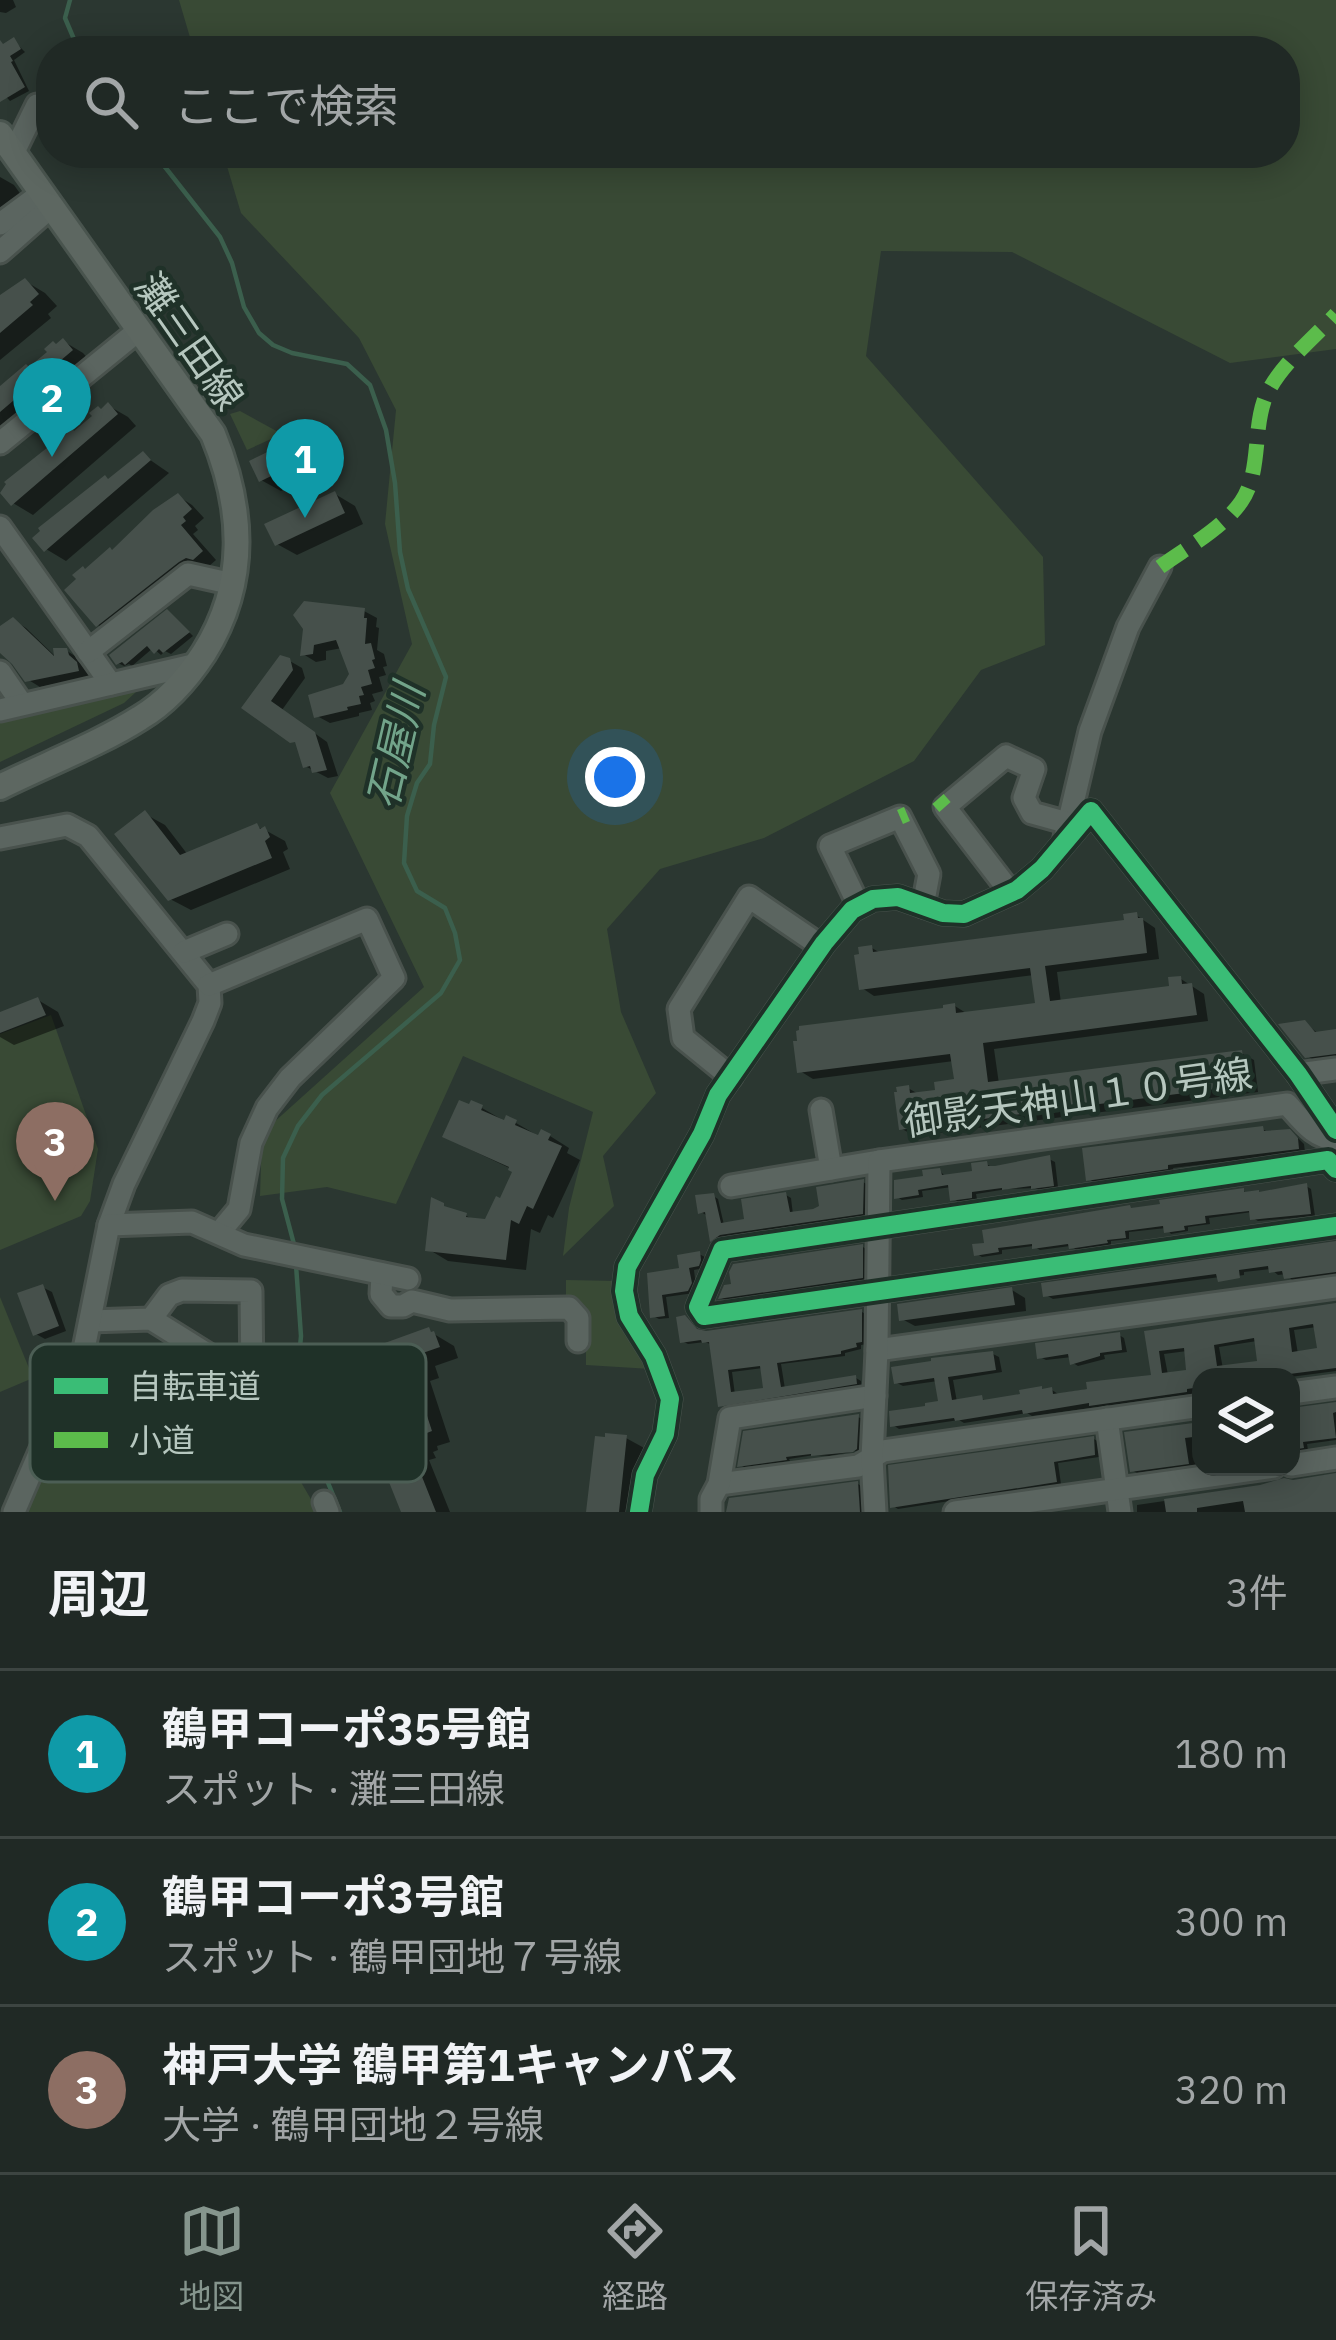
<!DOCTYPE html>
<html lang="ja">
<meta charset="utf-8">
<style>
body{margin:0;font-family:"IBM Plex Sans","Noto Sans JP",sans-serif;background:#28312d;color:#f1f3f6}
.controls{position:absolute;right:36px;bottom:36px;display:grid;overflow:hidden;border-radius:24px;box-shadow:0 6px 30px #0003}
.controls button{width:108px;height:108px;display:grid;place-items:center;padding:0;border:0;border-bottom:3px solid #3d4542;background:#202925;color:#f1f3f6;font:60px sans-serif}
.you{position:absolute;left:615px;top:777px;width:42px;height:42px;margin:-30px;border:9px solid #fff;border-radius:50%;background:#1a73e8;box-shadow:0 0 0 18px #1a73e833}
.badge{display:grid;place-items:center;width:78px;height:78px;border-radius:50%;background:#85958d;color:#fff;font-size:39px;font-weight:700}
.pin{position:absolute;translate:-50% -99px;filter:drop-shadow(0 3px 6px #0008)}
.pin::after{content:'';position:absolute;top:63px;width:42px;height:36px;background:inherit;clip-path:polygon(0 0,100% 0,50% 100%)}
.list{margin:0;padding:0;list-style:none}
h2{display:flex;justify-content:space-between;align-items:center;height:156px;margin:0;padding:0 48px;font-size:51px}
h2 small{font-size:39px;font-weight:400;color:#a2a6a7}
.list li{display:grid;grid-template-columns:78px 1fr auto;gap:36px;align-items:center;box-sizing:border-box;height:168px;padding:0 48px;border-top:3px solid #3d4542}
.list b{display:block;font-size:45px;white-space:nowrap}
.list p{margin:0;font-size:39px;white-space:nowrap;color:#a2a6a7}
.list em{font-size:39px;font-style:normal;color:#a2a6a7}
.icon{flex:none;width:66px;height:66px;fill:none;stroke:currentColor;stroke-width:2;stroke-linecap:round;stroke-linejoin:round}
.map{position:relative;flex:none;width:1336px;height:1512px;overflow:hidden}
.search{position:absolute;background:#202925;box-shadow:0 6px 30px #0003;left:36px;right:36px;top:36px;height:132px;display:flex;align-items:center;gap:30px;box-sizing:border-box;padding:0 42px;border-radius:48px;color:#a2a6a7;font-size:45px}
.sheet{height:660px;background:#202925}
nav{display:flex;justify-content:space-around;align-items:center;box-sizing:border-box;height:168px;border-top:3px solid #3d4542;background:#202925;font-size:33px;color:#a2a6a7}
nav a{display:grid;justify-items:center;gap:6px}
nav .on{color:#85958d}
.map>svg:first-child{display:block}
</style>
<div class="map">
<svg width="1336" height="1512" viewBox="0 0 1336 1512">
<rect width="100%" height="100%" fill="#2b3731"/>
<!-- green -->
<g fill="#394a35">
<polygon points="179,0 1336,0 1336,349 1230,363 1012,252 881,251 866,356 1043,557 1045,645 981,670 914,761 764,838 660,869 607,929 621,1012 656,1093 603,1156 614,1206 563,1256 569,1208 593,1112 463,1056 396,1204 327,1187 260,1196 262,1133 424,987 330,793 412,644 385,524 396,410 359,338 241,213 223,153 1285,153 1285,51 194,51"/>
<polygon points="240,411 282,434 247,450 230,414"/>
<polygon points="149,680 124,703 0,762 0,718"/>
<polygon points="51,1015 98,1149 90,1201 81,1216 0,1250 0,1034"/>
<polygon points="566,1280 616,1281 651,1369 586,1365 586,1316 566,1300"/>
<polygon points="0,1297 33,1378 0,1392"/>
<polygon points="129,1361 288,1460 312,1501 314,1512 22,1512 45,1450 89,1373"/>
</g>
<!-- shadow -->
<g fill="#0007" fill-rule="evenodd">
<polygon points="0,0 13,0 16,7 6,13 0,12"/>
<polygon points="14,41 25,52 14,60 29,91 10,101 0,90 0,49"/>
<polygon points="0,177 14,185 29,206 0,227"/>
<polygon points="25,281 45,293 57,306 48,314 51,318 0,360 0,299"/>
<polygon points="63,341 83,353 91,362 0,440 0,389 31,370"/>
<polygon points="109,406 128,417 136,426 33,515 13,503 76,434"/>
<polygon points="290,445 310,456 318,473 281,491 261,480"/>
<polygon points="143,455 169,473 66,561 46,549 110,482"/>
<polygon points="335,494 355,506 363,524 297,555 277,544"/>
<polygon points="178,496 192,505 204,518 195,526 198,530 193,534 216,560 209,566 201,564 112,633 98,625 86,572 114,553"/>
<polygon points="364,611 377,618 376,627 379,628 377,650 384,654 387,666 383,667 386,675 379,677 383,691 372,694 375,701 370,703 372,710 359,713 359,716 330,723 317,716 353,675 342,648 326,651 326,660 316,662 303,654 307,628"/>
<polygon points="173,616 193,636 171,654 165,651 161,655 153,648 132,666 129,664 124,666 118,663"/>
<polygon points="13,620 26,628 57,658 67,651 80,659 90,677 40,687 27,679 0,646 0,630"/>
<polygon points="288,660 302,668 305,678 282,710 327,742 338,776 328,778 305,766 299,744 245,707"/>
<polygon points="145,814 165,825 188,855 257,827 265,830 285,841 288,849 283,852 290,869 191,910 170,899"/>
<polygon points="1136,915 1155,928 1159,959 1057,972 1061,1003 1172,988 1181,979 1204,994 1208,1021 994,1049 999,1084 1241,1053 1254,1060 1258,1092 915,1136 902,1129 908,1088 920,1095 939,1093 957,1082 954,1061 813,1079 800,1071 955,1006 969,1015 1038,1006 1034,975 874,996 862,988 872,948 882,954 1128,922"/>
<polygon points="38,1000 58,1012 64,1026 14,1045 0,1037 0,1015"/>
<polygon points="1305,1023 1320,1035 1336,1032 1336,1060 1319,1063 1307,1056"/>
<polygon points="482,1108 501,1119 500,1122 516,1123 540,1137 550,1136 569,1148 567,1153 580,1160 553,1218 548,1215 540,1233 531,1229 526,1270 448,1261 428,1249 465,1215 475,1221 487,1222 516,1171 465,1147"/>
<polygon points="1262,1129 1270,1133 1297,1137 1304,1144 1305,1152 1173,1168 1174,1171 1095,1183 1089,1179"/>
<polygon points="1049,1159 1055,1162 1058,1187 1039,1190 1035,1188 1007,1189 976,1194 977,1199 959,1202 953,1199 952,1187 922,1191 923,1197 902,1200 897,1197 940,1171 946,1177 976,1174 986,1164 992,1167"/>
<polygon points="863,1182 868,1185 868,1215 726,1236 717,1242 713,1240 706,1215 701,1212 713,1196 718,1199 724,1225 748,1222 786,1195 791,1198 793,1215 822,1209"/>
<polygon points="1306,1186 1311,1189 1315,1216 1258,1221 1253,1218 1252,1212 1209,1218 1210,1224 1188,1227 1188,1231 1171,1234 1166,1228 1129,1232 1129,1239 1111,1241 1111,1245 1077,1250 1070,1246 1040,1250 1033,1246 1002,1250 1002,1254 982,1257 977,1254 976,1247 1135,1211 1243,1191 1249,1194"/>
<polygon points="1336,1244 1336,1275 1293,1281 1286,1274 1278,1275 1271,1269 1244,1272 1244,1275 1222,1278 1222,1281 1220,1277 1053,1299 1046,1295"/>
<polygon points="863,1247 867,1250 867,1280 726,1300 721,1298"/>
<polygon points="699,1254 705,1257 706,1264 704,1268 694,1270 696,1287 694,1293 666,1297 669,1318 659,1319 653,1316 650,1276 683,1271"/>
<polygon points="42,1287 52,1292 66,1331 45,1339 36,1334"/>
<polygon points="1012,1290 1025,1298 1026,1311 915,1326 902,1319"/>
<path d="M1336,1306V1371L1290,1377H1201V1390L1192,1391V1394L1032,1416L1027,1413L964,1423L959,1420L899,1429L893,1425L941,1403L938,1381L903,1386L897,1383L993,1354L999,1357L1002,1372L953,1380L957,1402L982,1399L988,1402L1052,1390L1058,1394L1154,1378L1147,1333ZM1317,1327L1320,1351L1298,1354L1294,1330ZM1257,1341L1260,1363L1223,1369L1219,1347ZM1187,1351L1190,1373L1168,1375L1164,1354Z"/>
<path d="M862,1312L867,1315V1344L861,1345V1349L845,1353V1356L781,1364L785,1389L856,1378L861,1381V1385L726,1408L721,1405L710,1344L705,1342L688,1344L682,1341L685,1318L700,1333ZM763,1368L767,1391L735,1395L732,1372Z"/>
<polygon points="429,1331 454,1346 458,1358 435,1366 439,1378 430,1381 450,1442 437,1446 438,1450 433,1452 436,1458 429,1460 450,1512 404,1512 404,1398 386,1346"/>
<polygon points="1119,1335 1124,1338 1127,1352 1104,1355 1105,1359 1078,1366 1073,1363 1072,1357 1046,1360 1040,1357"/>
<polygon points="1336,1404 1336,1440 1307,1444 1308,1450 1291,1454 1291,1409"/>
<polygon points="858,1417 862,1419 861,1450 829,1456 814,1455 789,1459 790,1461 744,1467 740,1465"/>
<polygon points="1201,1425 1201,1464 1137,1473 1132,1470"/>
<polygon points="626,1438 646,1449 639,1512 589,1512"/>
<polygon points="1094,1439 1099,1442 1099,1457 1058,1463 1061,1484 898,1509 893,1506"/>
<polygon points="1336,1476 1336,1512 1137,1512 1137,1505"/>
<polygon points="858,1484 861,1486 863,1512 729,1512"/>
</g>
<g fill="none" stroke-linecap="round" stroke-linejoin="round">
<!-- stream -->
<g stroke="#3b5f4d" stroke-width="4.5">
<polyline points="70,0 65,18 79,51"/>
<polyline points="154,153 220,237 232,263 244,307 259,333 273,345 292,353 347,364 370,385 386,430 395,483 400,552 408,589 446,677 434,725 430,764 417,783 407,816 404,863 417,891 445,908 455,933 460,960 441,993 322,1095 298,1126 283,1158 282,1199 295,1248"/>
<polyline points="296,1265 301,1336 297,1381 322,1468 340,1512"/>
</g>
</g>
<!-- building -->
<g fill="#46504b" fill-rule="evenodd">
<polygon points="14,37 21,49 10,56 13,61 11,62 25,87 0,102 0,40 3,44"/>
<polygon points="25,278 39,294 30,302 33,305 0,333 0,295"/>
<polygon points="63,338 73,350 0,412 0,386 26,364 29,367 47,352 44,349 53,341 56,344"/>
<polygon points="108,402 118,414 11,506 0,493 6,484 4,482 72,428 74,431 92,416 89,413 98,406 101,409"/>
<polygon points="290,441 300,462 259,482 249,461"/>
<polygon points="143,451 151,460 44,552 32,538 40,531 38,528 105,475 108,479"/>
<polygon points="335,491 345,513 275,546 264,524"/>
<polygon points="178,493 192,509 183,517 186,521 181,525 203,551 193,560 186,558 179,562 96,627 64,590 76,579 72,575 83,566 85,569 110,547 112,550 153,510"/>
<polygon points="304,601 365,608 364,618 367,618 365,644 371,643 375,659 372,660 375,668 368,670 372,684 361,687 364,695 359,696 361,704 347,707 348,710 314,718 308,695 343,684 349,674 336,640 314,645 313,654 300,656 303,629 293,615"/>
<polygon points="167,609 190,632 163,653 159,649 154,654 147,646 125,665 122,662 116,665 109,655"/>
<polygon points="13,617 54,656 53,648 67,648 69,655 77,662 79,671 25,682 12,664 0,653 0,626"/>
<polygon points="280,655 290,658 293,670 271,701 315,732 327,770 312,773 310,766 303,768 295,742 290,743 241,708"/>
<polygon points="145,810 180,855 257,823 260,829 265,826 270,837 265,841 272,858 168,901 114,834"/>
<polygon points="1137,912 1138,918 1143,918 1147,953 1045,966 1050,1001 1169,986 1168,977 1181,976 1182,984 1192,983 1197,1015 983,1043 988,1082 1242,1050 1247,1085 899,1130 894,1092 897,1092 896,1087 909,1085 910,1093 935,1090 934,1082 954,1079 950,1054 797,1073 793,1041 797,1041 796,1031 799,1030 799,1026 943,1008 943,1005 955,1003 956,1013 1035,1003 1030,968 859,990 854,955 859,954 858,947 872,945 873,952 1124,920 1123,914"/>
<polygon points="38,997 46,1015 0,1033 0,1012"/>
<polygon points="1305,1020 1315,1032 1336,1029 1336,1054 1305,1058 1278,1024"/>
<polygon points="459,1100 469,1104 471,1100 483,1105 481,1110 504,1120 506,1115 517,1120 515,1125 538,1135 541,1129 551,1134 548,1140 562,1146 533,1209 527,1206 519,1224 511,1220 506,1260 425,1251 431,1197 444,1203 444,1206 467,1213 466,1217 485,1219 496,1196 500,1198 512,1172 508,1170 509,1167 442,1137"/>
<polygon points="1263,1126 1264,1131 1290,1129 1298,1138 1299,1149 1168,1165 1168,1169 1086,1181 1082,1148"/>
<polygon points="1050,1155 1054,1186 1031,1189 1031,1186 1002,1190 1002,1188 972,1192 972,1198 950,1201 948,1185 918,1190 919,1195 894,1199 894,1180 923,1176 922,1170 940,1168 942,1175 972,1171 971,1163 987,1161 988,1166 995,1166"/>
<polygon points="864,1179 863,1214 720,1235 710,1242 705,1212 698,1214 695,1195 714,1193 721,1223 744,1219 741,1199 786,1192 790,1212 813,1209 819,1206 816,1187"/>
<polygon points="1307,1183 1311,1214 1250,1220 1249,1211 1205,1216 1206,1223 1184,1226 1185,1230 1164,1233 1163,1226 1125,1231 1126,1238 1107,1240 1108,1243 1069,1249 1068,1244 1032,1249 1032,1244 998,1248 999,1252 974,1256 972,1244 984,1243 982,1230 1130,1205 1131,1208 1160,1204 1159,1200 1244,1188 1244,1192 1259,1190 1259,1192"/>
<polygon points="1336,1241 1336,1272 1284,1279 1282,1271 1269,1273 1268,1266 1239,1270 1240,1278 1218,1282 1216,1274 1043,1297 1041,1283"/>
<polygon points="863,1244 863,1278 718,1299 724,1285 731,1284 729,1272 733,1264"/>
<polygon points="700,1251 701,1260 699,1266 689,1268 692,1283 688,1291 662,1295 665,1316 650,1318 647,1273 679,1268 677,1255"/>
<polygon points="43,1284 59,1326 33,1336 17,1293"/>
<polygon points="1012,1287 1015,1305 899,1321 897,1304"/>
<path d="M1336,1303V1368L1267,1377H1201V1387L1187,1389V1392L1089,1406V1403L1023,1414L1022,1410L955,1421L954,1418L890,1427L889,1411L925,1406V1403L938,1401L934,1378L894,1384L891,1367L931,1361V1358L993,1351L996,1370L948,1377L952,1400L982,1395L983,1400L1020,1394L1019,1390L1042,1386V1389L1052,1387L1053,1394L1087,1389L1086,1382L1151,1375L1144,1331ZM1313,1324L1317,1348L1292,1352L1289,1328ZM1254,1338L1257,1361L1217,1366L1214,1345ZM1184,1348L1186,1370L1162,1373L1159,1351Z"/>
<path d="M862,1309V1342L856,1343L857,1347L841,1351V1354L777,1363L781,1387L856,1375L857,1384L718,1407L709,1342L702,1343L701,1340L680,1343L676,1317L685,1315L697,1329L706,1331ZM760,1366L763,1388L731,1392L728,1370Z"/>
<polygon points="429,1327 431,1332 434,1331 440,1347 417,1355 421,1367 412,1370 432,1431 419,1436 420,1439 415,1441 418,1447 411,1449 436,1512 401,1512 361,1412 401,1397 382,1344"/>
<polygon points="1120,1332 1122,1350 1100,1353 1100,1356 1070,1365 1068,1354 1037,1359 1035,1343"/>
<polygon points="1336,1402 1336,1412 1333,1413 1336,1438 1303,1442 1304,1448 1291,1450 1291,1408"/>
<polygon points="859,1414 857,1449 853,1452 811,1456 811,1454 786,1457 787,1460 737,1467 743,1431"/>
<polygon points="1201,1422 1201,1436 1185,1438 1189,1464 1130,1472 1124,1432"/>
<polygon points="605,1433 627,1435 619,1512 586,1512 595,1436 605,1437"/>
<polygon points="1094,1436 1095,1455 1054,1462 1057,1482 890,1508 888,1465"/>
<polygon points="1336,1473 1336,1512 1245,1512 1243,1501 1197,1508 1197,1512 1166,1512 1164,1499 1260,1485 1284,1478 1293,1480"/>
<polygon points="858,1481 860,1512 726,1512 729,1498"/>
</g>
<g fill="none" stroke-linecap="round" stroke-linejoin="round">
<defs>
<g id="minor">
<polyline points="14,152 37,105"/>
<polyline points="0,224 42,193"/>
<polyline points="0,252 51,207"/>
<polyline points="0,443 139,330"/>
<polyline points="0,527 111,684"/>
<polyline points="88,652 188,574 233,584"/>
<polyline points="0,672 22,704"/>
<polyline points="0,710 197,664"/>
<polyline points="1065,837 1090,731 1128,627 1160,567"/>
<polyline points="0,838 67,825 88,836 209,985 210,1003 203,1021 124,1184 109,1225"/>
<polyline points="1011,893 945,807 1006,756 1034,769 1024,798 1032,813 1068,823"/>
<polyline points="859,906 830,846 900,817 929,874 923,906"/>
<polyline points="184,952 227,934"/>
<polyline points="209,985 367,919 394,978 290,1078 267,1108 251,1143 239,1209 219,1233"/>
<polyline points="1298,1074 1336,1069"/>
<polyline points="731,1077 683,1038 679,1009 749,897 821,946"/>
<polyline points="821,1110 831,1169"/>
<polyline points="1336,1169 1328,1160 722,1250 698,1307 704,1316 1336,1226"/>
<polyline points="731,1186 879,1161"/>
<polyline points="382,1274 381,1294 391,1306 403,1306 412,1301 450,1310 569,1308 578,1318 578,1341"/>
<polyline points="90,1321 151,1319 252,1382 251,1291 182,1290 169,1295 151,1319"/>
<polyline points="877,1350 1336,1287"/>
<polyline points="1291,1393 1336,1387"/>
<polyline points="1107,1419 1120,1512"/>
<polyline points="1291,1465 1336,1458"/>
<polyline points="719,1484 858,1466 883,1451 1201,1406"/>
<polyline points="324,1502 328,1512"/>
<polyline points="14,1512 84,1349 109,1225 192,1222 244,1245 408,1279"/>
<polyline points="639,1512 645,1475 665,1434 670,1399 654,1356 629,1316 624,1291 627,1267 702,1134 718,1095 824,943 852,910 873,899 898,897 943,913 964,914 1017,890 1042,869 1091,811 1298,1074 1336,1130"/>
<polyline points="711,1512 711,1499 719,1484 730,1418 875,1396"/>
<path d="M875,1512L872,1458L877,1350L879,1161L1287,1104C1301,1119 1314,1139 1336,1139"/>
<polyline points="955,1512 1274,1467"/>
</g>
<path id="major" d="M0,134L213,434C244,509 248,583 204,653C187,679 167,702 140,718C99,744 44,765 0,787"/>
</defs>
<!-- minor casing -->
<use href="#minor" stroke="#49524d" stroke-width="27"/>
<!-- major casing -->
<use href="#major" stroke="#49544e" stroke-width="30"/>
<!-- minor -->
<use href="#minor" stroke="#5b6560" stroke-width="21"/>
<!-- major -->
<use href="#major" stroke="#5d6761" stroke-width="24"/>
<!-- quiet -->
<g stroke="#5cbc4b" stroke-width="15" stroke-dasharray="30 15" stroke-linecap="butt">
<path d="M1160,567C1186,548 1222,529 1241,502C1261,473 1253,433 1264,401C1276,368 1312,340 1336,314"/>
<polyline points="938,799 945,807"/>
<polyline points="900,817 907,814"/>
</g>
<defs>
<g id="cycleway">
<polyline points="1336,1169 1328,1160 722,1250 698,1307 704,1316 1336,1226"/>
<polyline points="639,1512 645,1475 665,1434 670,1399 654,1356 629,1316 624,1291 627,1267 702,1134 718,1095 824,943 852,910 873,899 898,897 943,913 964,914 1017,890 1042,869 1091,811 1298,1074 1336,1130"/>
</g>
</defs>
<!-- cycleway casing -->
<use href="#cycleway" stroke="#1f3128" stroke-width="26"/>
<!-- cycleway -->
<use href="#cycleway" stroke="#3abd76" stroke-width="18"/>
</g>
<g text-anchor="middle" dominant-baseline="central" stroke-width="9" stroke-linejoin="round" paint-order="stroke">
<!-- street labels -->
<g font-size="39" fill="#b6c7bf" stroke="#1f3128">
<text transform="translate(190 341) rotate(55)">灘三田線</text>
<text transform="translate(1078 1097) rotate(-8)">御影天神山１０号線</text>
</g>
<!-- water labels -->
<g font-size="42" font-style="italic" fill="#72a48a" stroke="#1f3128">
<text transform="translate(395 746) rotate(-77)">石屋川</text>
</g>
</g>
<!-- legend -->
<rect x="30" y="1344" width="396" height="138" rx="18" fill="#1f3128" stroke="#4c5e55" stroke-width="3"/>
<rect x="54" y="1378" width="54" height="16" fill="#3abd76"/>
<rect x="54" y="1432" width="54" height="16" fill="#5cbc4b"/>
<g font-size="33" fill="#b6c7bf">
<text x="129" y="1398">自転車道</text>
<text x="129" y="1452">小道</text>
</g>
</svg>
<div class="controls">
<button><svg class="icon" aria-label="layers" viewBox="0 0 24 24"><path d="M12 4l9 5-9 5-9-5zM3 14l9 5 9-5"/></svg></button>
</div>
<div class="you"></div>
<div class="pin badge" style="left:305px;top:518px;background:#0f9aa8">1</div>
<div class="pin badge" style="left:52px;top:457px;background:#0f9aa8">2</div>
<div class="pin badge" style="left:55px;top:1201px;background:#8d6e63">3</div>
<div class="search"><svg class="icon" aria-label="search" viewBox="0 0 24 24"><circle cx="10" cy="10" r="6"/><path d="M15 15l6 6"/></svg>ここで検索</div>
</div>
<section class="sheet">
<h2>周辺<small>3件</small></h2>
<ul class="list">
<li><span class="badge" style="background:#0f9aa8">1</span><div><b>鶴甲コーポ35号館</b><p>スポット · 灘三田線</p></div><em>180 m</em></li>
<li><span class="badge" style="background:#0f9aa8">2</span><div><b>鶴甲コーポ3号館</b><p>スポット · 鶴甲団地７号線</p></div><em>300 m</em></li>
<li><span class="badge" style="background:#8d6e63">3</span><div><b>神戸大学 鶴甲第1キャンパス</b><p>大学 · 鶴甲団地２号線</p></div><em>320 m</em></li>
</ul>
</section>
<nav>
<a class="on"><svg class="icon" aria-label="map" viewBox="0 0 24 24"><path d="M3 6l6-2 6 2 6-2v14l-6 2-6-2-6 2zM9 4v14M15 6v14"/></svg>地図</a>
<a><svg class="icon" aria-label="directions" viewBox="0 0 24 24"><path d="M12 3l9 9-9 9-9-9zM9 14v-3h6M13 9l2 2-2 2"/></svg>経路</a>
<a><svg class="icon" aria-label="saved" viewBox="0 0 24 24"><path d="M7 4h10v16l-5-4-5 4z"/></svg>保存済み</a>
</nav>
